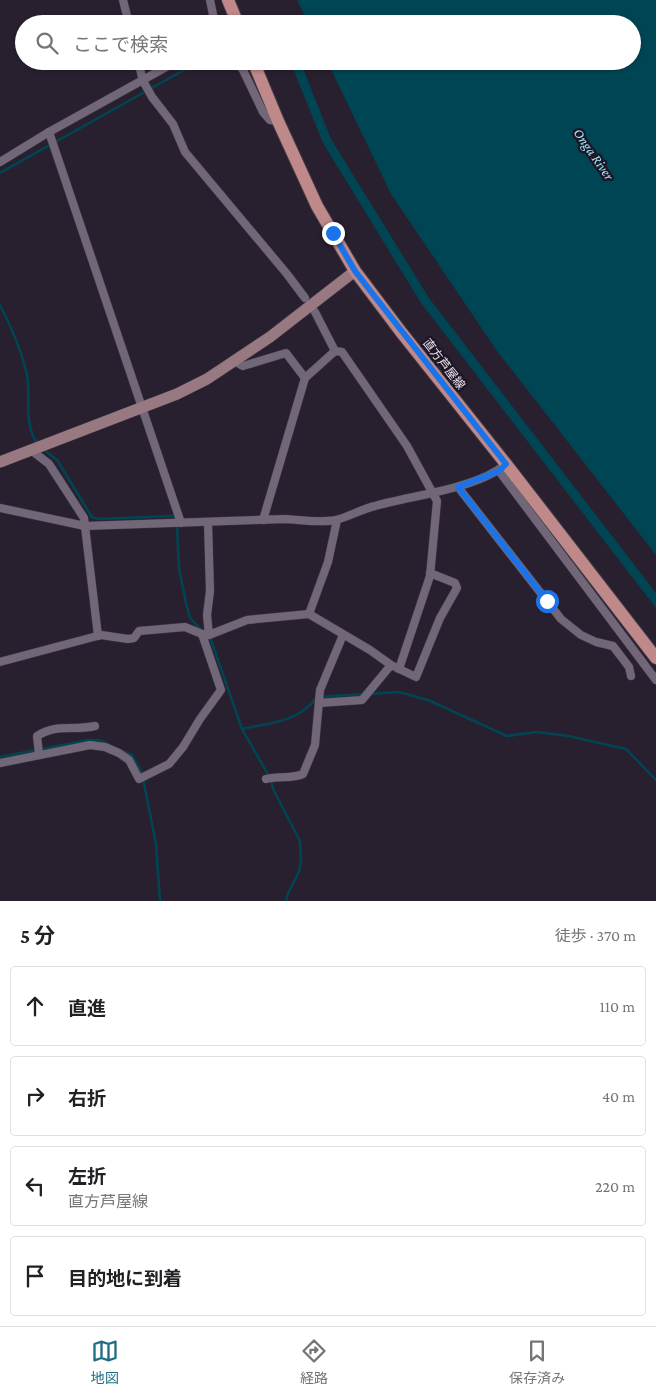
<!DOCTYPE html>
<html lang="ja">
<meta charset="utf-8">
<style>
body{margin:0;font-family:"Crimson Pro","Noto Sans JP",serif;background:#f2f2f2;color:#202124}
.stop{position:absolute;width:15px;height:15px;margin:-11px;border:4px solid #1a73e8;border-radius:50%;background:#fff}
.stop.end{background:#1a73e8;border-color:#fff;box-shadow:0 1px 5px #0008}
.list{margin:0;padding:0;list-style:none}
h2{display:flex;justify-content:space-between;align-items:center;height:65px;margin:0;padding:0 20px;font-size:21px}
h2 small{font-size:16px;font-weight:400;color:#757577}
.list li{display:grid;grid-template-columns:32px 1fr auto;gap:15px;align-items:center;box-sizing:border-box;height:80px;margin:0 10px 10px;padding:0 10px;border:1px solid #e0e0e0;border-radius:5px}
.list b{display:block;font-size:19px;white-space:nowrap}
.list p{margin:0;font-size:16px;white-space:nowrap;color:#757577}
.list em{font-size:16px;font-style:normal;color:#757577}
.icon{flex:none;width:28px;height:28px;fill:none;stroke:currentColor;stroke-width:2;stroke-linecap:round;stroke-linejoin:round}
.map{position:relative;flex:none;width:656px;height:901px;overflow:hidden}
.search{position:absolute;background:#fff;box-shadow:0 1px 4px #0004;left:15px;right:15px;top:15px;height:55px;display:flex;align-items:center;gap:12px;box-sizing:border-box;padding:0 18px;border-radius:28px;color:#757577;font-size:19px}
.sheet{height:425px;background:#fff}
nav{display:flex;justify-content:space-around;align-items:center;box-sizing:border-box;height:70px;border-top:1px solid #e0e0e0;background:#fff;font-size:14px;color:#757577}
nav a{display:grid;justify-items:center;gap:2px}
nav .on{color:#1e6d85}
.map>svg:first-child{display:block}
</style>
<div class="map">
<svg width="656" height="901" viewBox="0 0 656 901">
<rect width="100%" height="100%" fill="#28202f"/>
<!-- water -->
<g fill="#004554">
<polygon points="297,0 656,0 656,555 497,351 391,194 327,61 632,61 632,24 309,24"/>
<polygon points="290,61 300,61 331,139 429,298 656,593 656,608 421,303 323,143"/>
</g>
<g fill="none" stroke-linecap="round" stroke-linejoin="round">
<!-- stream -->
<g stroke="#004554" stroke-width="2.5">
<polyline points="0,173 200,61"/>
<path d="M0,305C11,326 21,350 27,374C31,396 23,423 37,443"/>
<polyline points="43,449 57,460 92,517 98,519 174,516 175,520"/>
<polyline points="177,526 179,568 186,603 190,618 202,631"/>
<polyline points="208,637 211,640 242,729 269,776 274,791 300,841 301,860 299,872 288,893 286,901"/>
<polyline points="370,694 399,692 428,700 507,736 537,732 568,736 626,749 656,780"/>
<path d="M242,729C270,723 299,722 317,697L364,694"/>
<polyline points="122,751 132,755 142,773 156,844 160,901"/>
<polyline points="0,757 88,740 99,740 108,744"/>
</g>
<defs>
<g id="street">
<polyline points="123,0 129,24"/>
<polyline points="210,0 215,24"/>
<polyline points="138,61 143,81 152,97 173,124 185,152 287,274 305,298"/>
<polyline points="236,61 243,70 263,112 270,120 278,121"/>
<path d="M49,132C92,263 138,393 181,523"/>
<polyline points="0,162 49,132 177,61"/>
<polyline points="315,312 335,351 342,352 407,446 437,501 430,576 399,669"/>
<polyline points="236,362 243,366 286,353 305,378"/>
<polyline points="31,450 49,464 84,518 98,636"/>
<polyline points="499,471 656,680"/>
<polyline points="458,487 561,619 581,635 596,642 613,646 629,667 631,676"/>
<path d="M0,508L85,526L286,519C302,520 320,523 336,520C348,517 362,509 375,506C413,495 477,489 506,464"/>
<polyline points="263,520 305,378 335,351"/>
<polyline points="208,522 210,591 207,615 209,635"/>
<polyline points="309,614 370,650 391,665 416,677 440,618 457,588 455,583 430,573"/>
<polyline points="0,662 101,635 128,639 134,638 139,631 185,627 202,634"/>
<polyline points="319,703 362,700 391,665"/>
<path d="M39,754L37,736C57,723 74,731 95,726"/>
<polyline points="0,763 90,745 105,747 119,753 129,760 139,779 169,764 183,747 200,719 221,690 202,634 209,635 247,620 309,614 328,562 337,520"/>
<path d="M266,779C278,776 291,779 303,774L315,745L320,690L343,635"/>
</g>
<polyline id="secondary" points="0,462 177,394 207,379 270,337 355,271"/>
<g id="primary">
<polyline points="228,0 238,24"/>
<polyline points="253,61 278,121 317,206 355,271 401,332 506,464 656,658"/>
</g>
</defs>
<!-- street casing -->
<use href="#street" stroke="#413a46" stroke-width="9"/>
<!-- secondary casing -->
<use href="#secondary" stroke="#413a46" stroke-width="12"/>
<!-- primary casing -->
<use href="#primary" stroke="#413a46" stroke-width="14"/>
<!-- street -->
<use href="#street" stroke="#716779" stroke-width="8"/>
<!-- secondary -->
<use href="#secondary" stroke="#987881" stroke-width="11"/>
<!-- primary -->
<use href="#primary" stroke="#bf8989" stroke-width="12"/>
</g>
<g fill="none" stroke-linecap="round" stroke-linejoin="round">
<!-- route -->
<polyline stroke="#1a73e8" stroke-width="6" points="333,233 355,271 372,293 506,464 499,471 458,487 547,601"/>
</g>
<g text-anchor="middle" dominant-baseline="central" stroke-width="5" stroke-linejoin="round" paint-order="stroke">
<!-- street labels -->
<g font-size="12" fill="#ece6f0" stroke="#1e1625">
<text transform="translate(444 364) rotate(52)">直方芦屋線</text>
</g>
<!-- water labels -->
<g font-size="14" font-style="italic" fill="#a0e6fc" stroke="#1e1625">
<text transform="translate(594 154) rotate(55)">Onga River</text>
</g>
</g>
</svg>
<div class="stop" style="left:547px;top:601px"></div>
<div class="stop end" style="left:333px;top:233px"></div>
<div class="search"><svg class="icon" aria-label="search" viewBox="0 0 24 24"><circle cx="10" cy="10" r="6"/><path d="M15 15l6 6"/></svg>ここで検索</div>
</div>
<section class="sheet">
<h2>5 分<small>徒歩 · 370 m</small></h2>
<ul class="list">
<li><svg class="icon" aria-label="ahead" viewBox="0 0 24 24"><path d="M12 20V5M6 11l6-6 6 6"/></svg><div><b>直進</b></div><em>110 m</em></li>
<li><svg class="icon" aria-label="right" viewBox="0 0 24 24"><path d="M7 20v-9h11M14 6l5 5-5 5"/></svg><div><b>右折</b></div><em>40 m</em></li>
<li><svg class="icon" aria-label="left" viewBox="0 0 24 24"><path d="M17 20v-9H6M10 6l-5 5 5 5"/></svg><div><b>左折</b><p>直方芦屋線</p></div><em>220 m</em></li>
<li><svg class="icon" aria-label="arrive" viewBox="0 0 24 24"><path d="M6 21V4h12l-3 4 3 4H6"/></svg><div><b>目的地に到着</b></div></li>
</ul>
</section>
<nav>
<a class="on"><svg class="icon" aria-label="map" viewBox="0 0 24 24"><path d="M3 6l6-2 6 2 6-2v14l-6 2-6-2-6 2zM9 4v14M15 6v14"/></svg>地図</a>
<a><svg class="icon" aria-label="directions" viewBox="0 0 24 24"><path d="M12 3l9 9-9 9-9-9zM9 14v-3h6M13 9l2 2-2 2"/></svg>経路</a>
<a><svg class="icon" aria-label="saved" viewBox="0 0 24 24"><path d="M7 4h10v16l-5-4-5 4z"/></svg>保存済み</a>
</nav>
